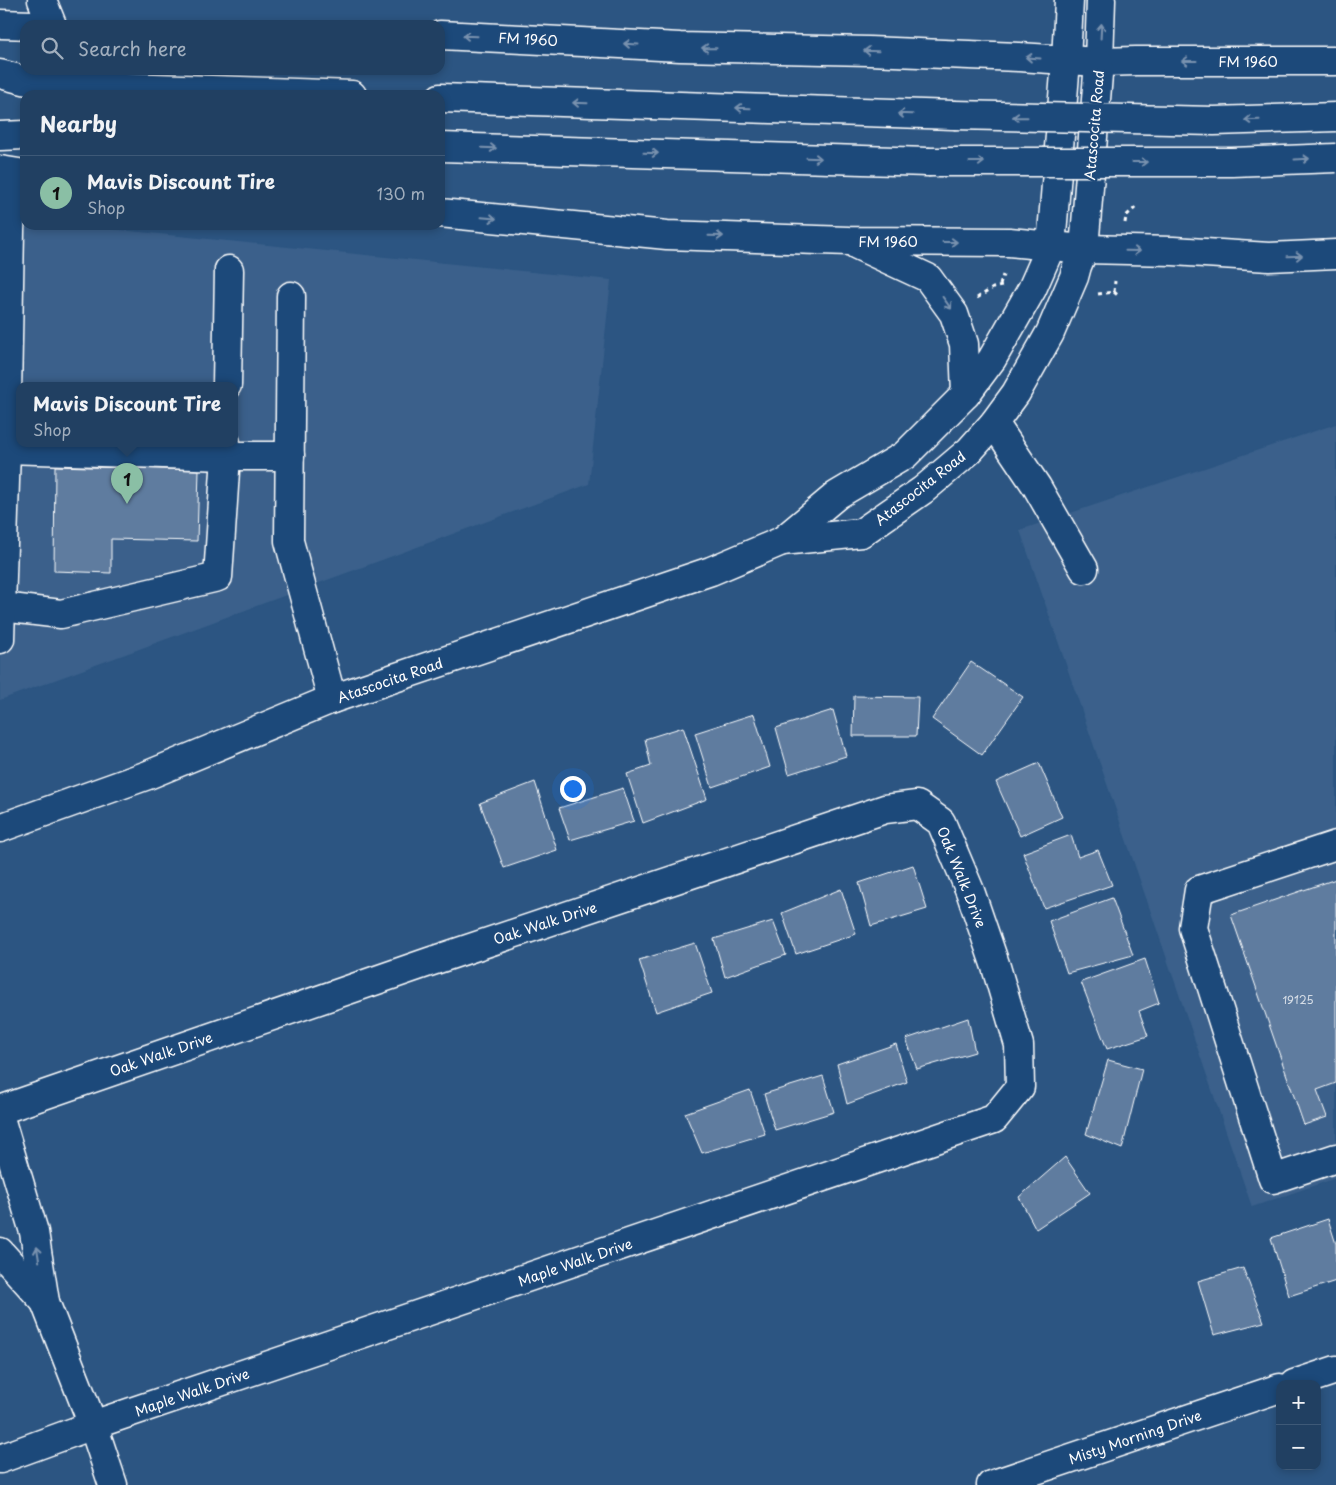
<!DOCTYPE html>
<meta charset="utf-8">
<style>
body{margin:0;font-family:"Playpen Sans",sans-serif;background:#294768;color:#f1f3f6}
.controls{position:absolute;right:15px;bottom:15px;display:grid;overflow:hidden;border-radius:10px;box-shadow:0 2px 8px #0003}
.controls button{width:45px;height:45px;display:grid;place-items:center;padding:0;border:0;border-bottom:1px solid #3e5977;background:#214062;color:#f1f3f6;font:25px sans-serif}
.you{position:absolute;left:572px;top:788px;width:18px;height:18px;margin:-12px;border:4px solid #fff;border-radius:50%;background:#1a73e8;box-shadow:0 0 0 8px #1a73e833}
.badge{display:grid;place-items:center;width:32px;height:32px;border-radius:50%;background:#8abfa5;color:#111;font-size:16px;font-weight:700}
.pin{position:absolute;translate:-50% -41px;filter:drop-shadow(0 1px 2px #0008)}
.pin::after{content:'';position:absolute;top:26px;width:18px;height:15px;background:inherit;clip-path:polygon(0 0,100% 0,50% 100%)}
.popup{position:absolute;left:16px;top:382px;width:222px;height:65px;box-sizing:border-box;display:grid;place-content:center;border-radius:10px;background:#214062;filter:drop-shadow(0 1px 4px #0005);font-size:16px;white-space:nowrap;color:#a2afbe}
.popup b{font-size:19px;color:#f1f3f6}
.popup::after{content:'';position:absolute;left:50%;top:100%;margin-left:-10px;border:10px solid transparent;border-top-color:#214062}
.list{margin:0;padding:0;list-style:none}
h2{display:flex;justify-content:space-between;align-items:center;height:65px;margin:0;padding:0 20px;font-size:21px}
h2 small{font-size:16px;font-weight:400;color:#a2afbe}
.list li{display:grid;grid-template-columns:32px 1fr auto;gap:15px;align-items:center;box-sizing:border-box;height:75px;padding:0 20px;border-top:1px solid #3e5977}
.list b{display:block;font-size:19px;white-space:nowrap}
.list p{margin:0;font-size:16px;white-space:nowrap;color:#a2afbe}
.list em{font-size:16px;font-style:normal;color:#a2afbe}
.icon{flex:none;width:28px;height:28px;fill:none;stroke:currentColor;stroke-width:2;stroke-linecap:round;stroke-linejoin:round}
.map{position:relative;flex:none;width:1336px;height:1485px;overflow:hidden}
.search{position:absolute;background:#214062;box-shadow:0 2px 8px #0003;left:20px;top:20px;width:425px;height:55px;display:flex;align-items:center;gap:12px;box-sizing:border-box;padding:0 18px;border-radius:15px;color:#a2afbe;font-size:19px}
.panel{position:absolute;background:#214062;box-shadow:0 2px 8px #0003;left:20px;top:90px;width:425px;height:140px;border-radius:15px}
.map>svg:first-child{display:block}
</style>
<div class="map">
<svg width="1336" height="1485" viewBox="0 0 1336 1485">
<rect width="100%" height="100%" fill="#2c5582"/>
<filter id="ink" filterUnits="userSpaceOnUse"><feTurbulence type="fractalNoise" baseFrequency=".02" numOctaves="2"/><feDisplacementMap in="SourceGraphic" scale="10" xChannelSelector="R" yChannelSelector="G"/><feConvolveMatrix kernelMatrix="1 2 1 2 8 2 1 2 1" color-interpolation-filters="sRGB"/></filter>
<g filter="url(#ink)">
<!-- built -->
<g fill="#3b618b" fill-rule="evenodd">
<path d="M0,218L25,220V225H71L611,280L589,484L0,700ZM19,385H234V443H19Z"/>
<polygon points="1336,424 1336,1178 1252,1207 1020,530"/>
</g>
<!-- building -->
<g fill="#5e7c9f" stroke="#fff">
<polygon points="55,466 199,470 197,541 111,539 111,573 54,571"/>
<polygon points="971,662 1023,697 982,755 932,719"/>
<polygon points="854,696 918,697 916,736 853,736"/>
<polygon points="833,710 846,756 789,774 776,728"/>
<polygon points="754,714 770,767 712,787 695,733"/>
<polygon points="683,727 707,799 643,823 627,774 651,766 645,739"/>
<polygon points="1039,763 1062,817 1020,836 996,782"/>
<polygon points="535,782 557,850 504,868 480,803"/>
<polygon points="623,788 634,821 570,840 559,808"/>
<polygon points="1071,835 1078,857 1098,850 1112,885 1044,908 1023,853"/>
<polygon points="913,865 927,909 871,926 859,883"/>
<polygon points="1336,879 1336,1083 1317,1090 1327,1117 1304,1125 1231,915"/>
<polygon points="841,889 856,934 796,954 782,913"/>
<polygon points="1112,898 1133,955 1067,973 1049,921"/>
<polygon points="773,921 786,955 725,977 714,939"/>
<polygon points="695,943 712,993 656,1012 639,960"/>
<polygon points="1145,959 1159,1003 1139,1011 1148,1036 1107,1049 1081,982"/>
<polygon points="968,1018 975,1052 917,1069 906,1039"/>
<polygon points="896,1044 907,1082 847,1104 837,1064"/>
<polygon points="1108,1060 1142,1069 1122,1149 1086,1134"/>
<polygon points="823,1076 834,1112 775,1130 764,1094"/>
<polygon points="750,1090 765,1134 702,1153 685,1113"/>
<polygon points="1065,1157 1090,1193 1036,1229 1019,1197"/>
<polygon points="1328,1219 1336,1244 1336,1281 1289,1296 1271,1238"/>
<polygon points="1243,1268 1264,1322 1214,1335 1198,1281"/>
</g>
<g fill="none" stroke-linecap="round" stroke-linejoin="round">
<defs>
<g id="minor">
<polyline points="42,0 52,25"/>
<polyline points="1066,61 1069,0"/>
<polyline points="1099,62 1101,0"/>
<polyline points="291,296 289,541 332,699"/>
<polyline points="227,385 229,270"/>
<polyline points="994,423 1037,487 1084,569"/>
<polyline points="6,449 226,456 226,443"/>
<polyline points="2,607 61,614 218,577 226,456 290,456"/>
<polyline points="0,639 6,449 10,230 13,173"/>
<polyline points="1336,845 1199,890 1193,928 1273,1179 1336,1158"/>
<polyline points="0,1110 429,962 885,809 917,805 941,822 970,891 996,967 1019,1045 1020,1087 994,1119 93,1425 0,1459"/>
<polyline points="0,1118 34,1232 45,1302 93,1425 113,1485"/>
<polyline points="0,1252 45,1302"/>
<polyline points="1294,1384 1336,1370"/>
<polyline points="991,1485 1280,1388"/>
</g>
<g id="major">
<polyline points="0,24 33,25"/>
<polyline points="440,35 680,47 869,51 1019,57 1099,62 1136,61 1336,61"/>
<polyline points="0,74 39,84 352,95"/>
<polyline points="440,98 954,115"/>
<polyline points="0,136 25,135"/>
<polyline points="440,147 928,162"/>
<polyline points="0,170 25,174"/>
<polyline points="440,213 667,235 849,241 1009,242 1084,249 1173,251 1269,257 1336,254"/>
<polyline points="857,245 928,278 954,314 964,344 966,394"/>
<polyline points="782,541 861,533 923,490 969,451 994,423 1016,393 1050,333 1074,277 1077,266 1084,249 1099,62"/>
<polyline points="0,828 148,775 332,699 711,571 782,541 837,495 905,455 966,394 992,359 1032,289 1051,246 1066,61"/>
</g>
</defs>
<!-- minor casing -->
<use href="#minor" stroke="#fff" stroke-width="31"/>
<!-- major casing -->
<use href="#major" stroke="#fff" stroke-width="31"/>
<!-- path -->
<g stroke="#fff" stroke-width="3" stroke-dasharray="4 4" stroke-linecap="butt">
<polyline points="1125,223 1126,216 1136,207"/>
<polyline points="1000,285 1003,275"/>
<polyline points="1114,292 1115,281"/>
<polyline points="1098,294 1114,292 1120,297"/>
<polyline points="977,298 993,288 1002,286"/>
</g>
<!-- minor -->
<use href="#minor" stroke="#1f4a7a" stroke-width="28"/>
<!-- major -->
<use href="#major" stroke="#1f4a7a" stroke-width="28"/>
<defs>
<g id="major-bridge">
<polyline points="954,115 1214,121 1336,117"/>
<polyline points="928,162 1232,162 1336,158"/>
</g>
</defs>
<!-- major-bridge casing -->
<use href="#major-bridge" stroke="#fff" stroke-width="31" stroke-linecap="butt"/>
<!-- major-bridge -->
<use href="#major-bridge" stroke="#1f4a7a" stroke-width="28"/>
</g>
<!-- one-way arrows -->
<defs><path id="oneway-shaft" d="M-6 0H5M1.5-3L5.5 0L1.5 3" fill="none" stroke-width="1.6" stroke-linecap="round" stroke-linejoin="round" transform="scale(1.25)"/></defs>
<g stroke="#7992af">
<use href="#oneway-shaft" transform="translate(1101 31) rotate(-87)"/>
<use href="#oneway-shaft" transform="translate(470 36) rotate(-178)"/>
<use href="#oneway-shaft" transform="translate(631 44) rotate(-177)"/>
<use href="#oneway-shaft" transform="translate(709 48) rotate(-179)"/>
<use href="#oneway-shaft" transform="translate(871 51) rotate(-178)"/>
<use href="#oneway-shaft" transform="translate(1033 58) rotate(-176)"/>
<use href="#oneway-shaft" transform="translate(1189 61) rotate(-180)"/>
<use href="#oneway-shaft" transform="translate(580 103) rotate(-178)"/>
<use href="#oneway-shaft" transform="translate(743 108) rotate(-178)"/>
<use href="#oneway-shaft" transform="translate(905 114) rotate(-178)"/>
<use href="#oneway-shaft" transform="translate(1020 117) rotate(-179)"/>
<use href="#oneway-shaft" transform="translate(1252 120) rotate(178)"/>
<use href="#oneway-shaft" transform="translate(489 148) rotate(2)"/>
<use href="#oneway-shaft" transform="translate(651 153) rotate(2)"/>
<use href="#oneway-shaft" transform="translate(814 158) rotate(2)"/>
<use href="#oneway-shaft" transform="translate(1302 159) rotate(-3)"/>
<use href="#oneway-shaft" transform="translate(977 162)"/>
<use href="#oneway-shaft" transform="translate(1140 162)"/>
<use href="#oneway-shaft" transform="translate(489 218) rotate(5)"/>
<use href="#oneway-shaft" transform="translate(716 236) rotate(1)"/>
<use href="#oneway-shaft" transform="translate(950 242)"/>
<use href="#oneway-shaft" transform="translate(1133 251) rotate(1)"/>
<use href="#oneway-shaft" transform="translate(1295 256) rotate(-2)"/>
<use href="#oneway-shaft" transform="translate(947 303) rotate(54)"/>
<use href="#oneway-shaft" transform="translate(38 1254) rotate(-99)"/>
</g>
</g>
<g text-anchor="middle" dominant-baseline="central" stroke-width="4.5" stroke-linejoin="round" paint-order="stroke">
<!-- number labels -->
<g font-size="11" fill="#d7dee7">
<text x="1298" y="999">19125</text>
</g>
<!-- street labels -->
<g font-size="14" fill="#fff" stroke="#1f4a7a">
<text transform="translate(528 39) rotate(3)">FM 1960</text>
<text x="1248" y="61">FM 1960</text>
<text transform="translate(1094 125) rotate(-85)">Atascocita Road</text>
<text x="888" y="241">FM 1960</text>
<text transform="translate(920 488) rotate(-38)">Atascocita Road</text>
<text transform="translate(390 680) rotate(-19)">Atascocita Road</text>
<text transform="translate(962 877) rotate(68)">Oak Walk Drive</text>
<text transform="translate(545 923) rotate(-18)">Oak Walk Drive</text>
<text transform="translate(161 1054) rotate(-19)">Oak Walk Drive</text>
<text transform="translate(575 1262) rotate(-19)">Maple Walk Drive</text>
<text transform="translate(192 1392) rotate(-19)">Maple Walk Drive</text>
<text transform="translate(1135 1437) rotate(-19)">Misty Morning Drive</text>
</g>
</g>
</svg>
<div class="controls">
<button>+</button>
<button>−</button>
</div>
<div class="you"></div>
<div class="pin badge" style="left:127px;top:504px">1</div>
<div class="popup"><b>Mavis Discount Tire</b>Shop</div>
<div class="search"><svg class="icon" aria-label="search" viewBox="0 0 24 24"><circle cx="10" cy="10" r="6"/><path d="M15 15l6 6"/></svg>Search here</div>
<section class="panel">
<h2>Nearby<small></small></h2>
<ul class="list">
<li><span class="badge">1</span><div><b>Mavis Discount Tire</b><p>Shop</p></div><em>130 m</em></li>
</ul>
</section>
</div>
